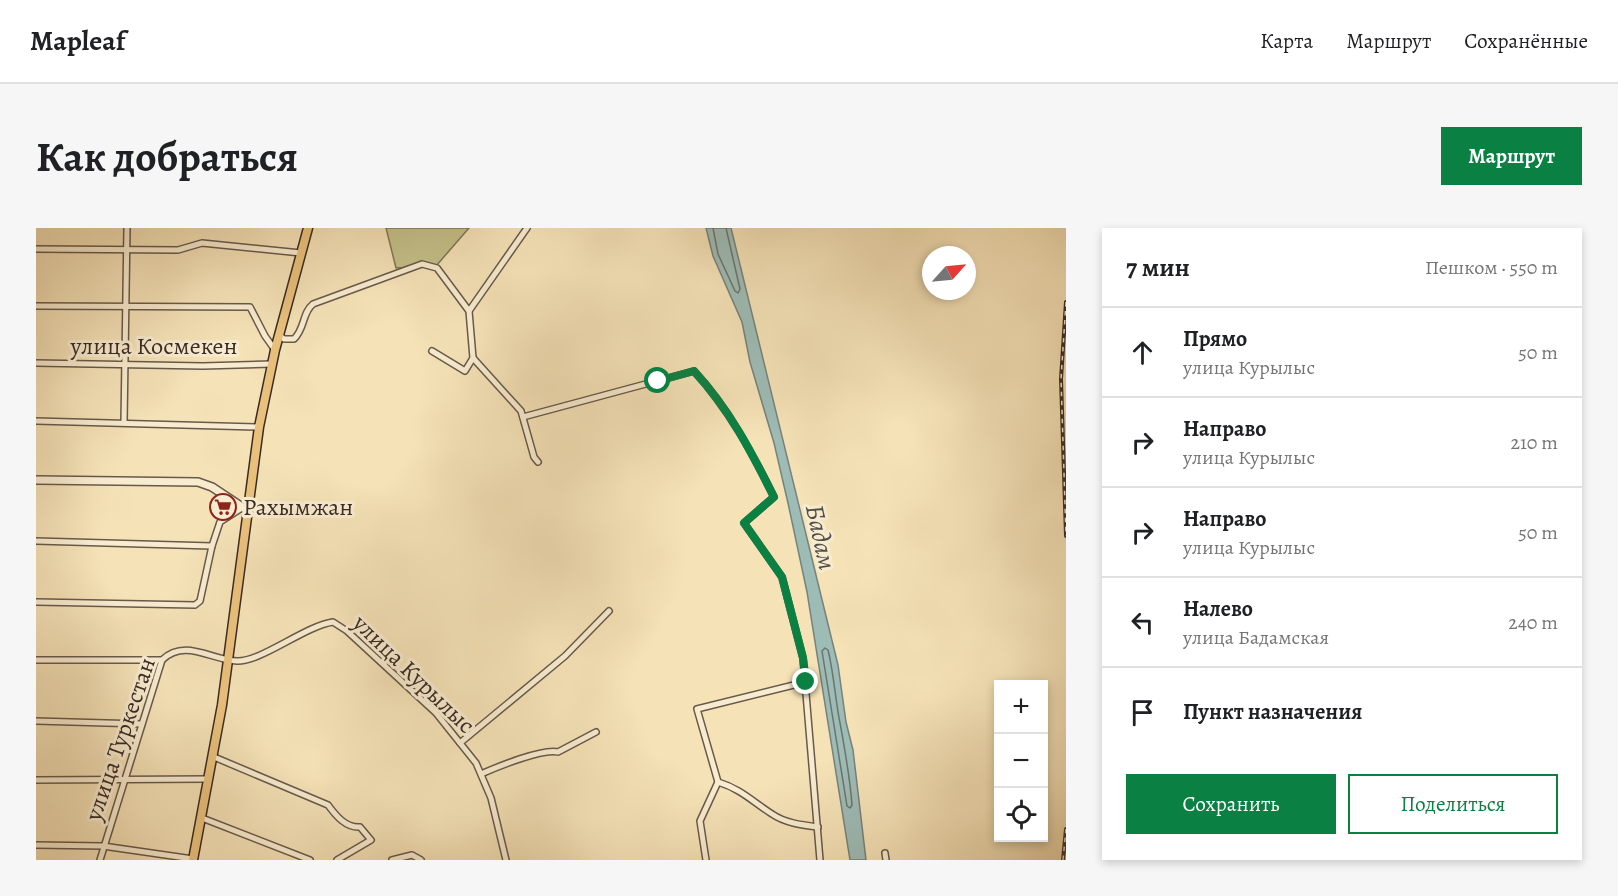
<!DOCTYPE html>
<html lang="ru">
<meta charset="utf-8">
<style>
body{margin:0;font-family:Alegreya,serif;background:#f6f6f6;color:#202124}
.controls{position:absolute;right:18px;bottom:18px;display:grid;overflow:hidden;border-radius:0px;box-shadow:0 3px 9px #0003}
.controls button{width:54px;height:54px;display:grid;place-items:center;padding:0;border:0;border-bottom:2px solid #e0e0e0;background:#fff;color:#202124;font:30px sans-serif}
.compass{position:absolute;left:886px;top:18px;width:54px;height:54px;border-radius:50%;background:#fff;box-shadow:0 3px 9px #0003;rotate:63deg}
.stop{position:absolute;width:18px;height:18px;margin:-14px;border:4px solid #0b8043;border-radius:50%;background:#fff}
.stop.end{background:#0b8043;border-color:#fff;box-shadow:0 2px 6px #0008}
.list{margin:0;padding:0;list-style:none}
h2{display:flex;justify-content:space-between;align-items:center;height:78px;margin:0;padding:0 24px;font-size:26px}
h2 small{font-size:20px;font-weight:400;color:#757577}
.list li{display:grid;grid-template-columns:39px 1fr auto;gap:18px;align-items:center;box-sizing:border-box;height:90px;padding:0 24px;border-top:2px solid #e0e0e0}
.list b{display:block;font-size:22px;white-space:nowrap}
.list p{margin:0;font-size:20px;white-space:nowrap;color:#757577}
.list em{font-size:20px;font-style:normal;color:#757577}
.actions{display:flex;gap:12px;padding:18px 24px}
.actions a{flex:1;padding:14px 0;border:2px solid #0b8043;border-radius:0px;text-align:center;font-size:21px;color:#0b8043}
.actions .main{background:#0b8043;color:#fff}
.icon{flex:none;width:33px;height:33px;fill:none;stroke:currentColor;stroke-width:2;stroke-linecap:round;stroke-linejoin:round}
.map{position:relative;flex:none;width:1030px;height:632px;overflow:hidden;border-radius:0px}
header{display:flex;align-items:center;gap:36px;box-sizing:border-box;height:84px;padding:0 30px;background:#fff;border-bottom:2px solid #e0e0e0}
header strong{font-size:28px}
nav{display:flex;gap:33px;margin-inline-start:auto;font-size:21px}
.intro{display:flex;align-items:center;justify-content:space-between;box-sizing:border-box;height:144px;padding:0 36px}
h1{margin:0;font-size:42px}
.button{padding:15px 27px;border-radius:0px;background:#0b8043;color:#fff;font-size:21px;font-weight:700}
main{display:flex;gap:36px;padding:0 36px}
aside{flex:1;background:#fff;border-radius:0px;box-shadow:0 3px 9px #0003}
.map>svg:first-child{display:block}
</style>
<header>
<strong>Mapleaf</strong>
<nav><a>Карта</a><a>Маршрут</a><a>Сохранённые</a></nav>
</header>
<div class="intro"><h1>Как добраться</h1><a class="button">Маршрут</a></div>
<main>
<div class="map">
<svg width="1030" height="632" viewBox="0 0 1030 632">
<rect width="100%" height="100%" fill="#f5e2b7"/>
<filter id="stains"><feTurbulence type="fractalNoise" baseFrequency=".00333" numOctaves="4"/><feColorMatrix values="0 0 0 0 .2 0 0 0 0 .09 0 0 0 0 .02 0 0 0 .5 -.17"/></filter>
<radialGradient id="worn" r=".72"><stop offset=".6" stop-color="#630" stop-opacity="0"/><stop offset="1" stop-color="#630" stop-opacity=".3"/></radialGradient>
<!-- green -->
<polygon fill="#c4c089" stroke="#7e7657" stroke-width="1.5" points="350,0 433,0 400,38 360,40"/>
<!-- water -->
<polygon fill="#9ebcb6" stroke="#76827c" stroke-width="1.5" points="670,0 695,0 802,437 810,494 817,522 830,632 814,632 771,364 752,275 738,215 714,134 706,94 677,28"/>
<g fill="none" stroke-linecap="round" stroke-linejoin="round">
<!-- shore -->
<g stroke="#6c746e" stroke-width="1.5">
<polyline points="677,0 682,26 699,63 702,65 704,61 690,0"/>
<path d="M789,420L792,422C798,446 799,470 804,495C809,522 814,549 816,577L814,580L811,578L786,423Z"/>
</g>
<defs>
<g id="minor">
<polyline points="491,0 433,83 437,130 485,183 498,229 502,234"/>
<polyline points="0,21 142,22 166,15 265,25"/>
<polyline points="0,78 214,79 229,108 239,122"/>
<path d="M243,107L248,111H258C269,101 266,85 277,76L386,36L401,40L433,83"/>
<polyline points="396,123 429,143 437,130"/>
<polyline points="0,135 167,138 236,136"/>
<path d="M487,189L658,143C693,181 715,223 738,269L708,295L746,349L767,430L784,632"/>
<polyline points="0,193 223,199"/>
<polyline points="88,195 91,0"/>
<polyline points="0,313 176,318"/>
<polyline points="0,374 159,377 164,373 176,318 184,294 206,280"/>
<polyline points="0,432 126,432"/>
<path d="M770,454L661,481L682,554C705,561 717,574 736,586C749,595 766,597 782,599"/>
<polyline points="0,493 105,496"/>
<polyline points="424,515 529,428 573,383"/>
<path d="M178,529L292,577C300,588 310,600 324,599L335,612L301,632"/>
<path d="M445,546C461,539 507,520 522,524L560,504"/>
<polyline points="0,552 173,551"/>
<polyline points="166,590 274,632"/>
<polyline points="0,617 67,618 157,631"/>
<polyline points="849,625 850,632"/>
<path d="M64,632L126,432C149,410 175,432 201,433C225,434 269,398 297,394L311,403L400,485L440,535L455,570L470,632"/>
<polyline points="356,632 376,627 385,632"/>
<polyline points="670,632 664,593 682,554"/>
</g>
<polyline id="tertiary" points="0,252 162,254 176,259 212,283"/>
<polyline id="trunk" points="157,632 186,477 223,199 239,122 272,0"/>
</defs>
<!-- minor casing -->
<use href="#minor" stroke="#68594a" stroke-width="8"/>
<!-- tertiary casing -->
<use href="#tertiary" stroke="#68594a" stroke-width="10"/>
<!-- trunk casing -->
<use href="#trunk" stroke="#392b25" stroke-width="11"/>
<!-- minor -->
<use href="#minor" stroke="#f8ecd0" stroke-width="5"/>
<!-- tertiary -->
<use href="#tertiary" stroke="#f8ecd0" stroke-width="7"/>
<!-- trunk -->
<use href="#trunk" stroke="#eac17c" stroke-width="8"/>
<defs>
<g id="rail">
<polyline points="1030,74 1025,151 1030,308"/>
<polyline points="1027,632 1030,601"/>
</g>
</defs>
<!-- rail casing -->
<use href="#rail" stroke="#392b25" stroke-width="4"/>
<!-- rail -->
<use href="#rail" stroke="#f8ecd0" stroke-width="1.5" stroke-dasharray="4.5" stroke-linecap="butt"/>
</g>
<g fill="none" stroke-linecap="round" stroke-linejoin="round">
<!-- route -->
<path stroke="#0b8043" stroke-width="8" d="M622,153L658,143C693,181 715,223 738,269L708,295L746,349L767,430L770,454"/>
</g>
<!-- icons -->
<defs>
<symbol id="supermarket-ring" viewBox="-11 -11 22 22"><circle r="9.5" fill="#f8ecd0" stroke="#8f2418" stroke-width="1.5"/><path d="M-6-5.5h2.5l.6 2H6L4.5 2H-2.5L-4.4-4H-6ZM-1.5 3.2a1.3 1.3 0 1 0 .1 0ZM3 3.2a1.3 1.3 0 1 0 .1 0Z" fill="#8f2418"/></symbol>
</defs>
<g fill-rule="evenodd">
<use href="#supermarket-ring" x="172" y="264" width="30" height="30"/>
</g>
<g text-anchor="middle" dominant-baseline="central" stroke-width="6" stroke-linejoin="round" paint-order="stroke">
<!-- street labels -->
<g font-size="24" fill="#392b25" stroke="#f8ecd0">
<text x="118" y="118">улица Космекен</text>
<text transform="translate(378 446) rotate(44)">улица Курылыс</text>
<text transform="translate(84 511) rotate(-71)">улица Туркестан</text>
</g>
<!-- poi labels -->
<g font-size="24" fill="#392b25" stroke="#f8ecd0" text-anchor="start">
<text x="207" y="279">Рахымжан</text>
</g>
<!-- water labels -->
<g font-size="26" font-style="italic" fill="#524f49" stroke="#f8ecd0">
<text transform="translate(785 309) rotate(78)">Бадам</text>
</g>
</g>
<rect width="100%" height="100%" filter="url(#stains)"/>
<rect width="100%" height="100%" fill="url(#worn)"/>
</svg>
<div class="controls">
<button>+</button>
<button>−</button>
<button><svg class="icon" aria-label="locate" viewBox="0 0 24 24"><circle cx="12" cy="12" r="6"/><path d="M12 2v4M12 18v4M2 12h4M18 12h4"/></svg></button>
</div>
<svg class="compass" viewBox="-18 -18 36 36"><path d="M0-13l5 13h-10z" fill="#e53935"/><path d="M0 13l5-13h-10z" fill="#757577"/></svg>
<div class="stop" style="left:622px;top:153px"></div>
<div class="stop end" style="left:770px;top:454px"></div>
</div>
<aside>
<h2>7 мин<small>Пешком · 550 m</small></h2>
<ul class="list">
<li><svg class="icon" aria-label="ahead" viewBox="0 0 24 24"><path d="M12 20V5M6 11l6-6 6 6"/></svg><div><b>Прямо</b><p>улица Курылыс</p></div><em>50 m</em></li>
<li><svg class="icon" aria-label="right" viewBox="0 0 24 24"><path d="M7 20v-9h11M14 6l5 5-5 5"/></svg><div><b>Направо</b><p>улица Курылыс</p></div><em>210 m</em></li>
<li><svg class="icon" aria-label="right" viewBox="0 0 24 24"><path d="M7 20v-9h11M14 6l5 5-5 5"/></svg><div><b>Направо</b><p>улица Курылыс</p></div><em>50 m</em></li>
<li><svg class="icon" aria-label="left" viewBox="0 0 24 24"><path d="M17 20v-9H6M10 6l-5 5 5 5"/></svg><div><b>Налево</b><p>улица Бадамская</p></div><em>240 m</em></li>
<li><svg class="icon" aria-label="arrive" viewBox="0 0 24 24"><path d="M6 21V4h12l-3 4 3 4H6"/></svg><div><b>Пункт назначения</b></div></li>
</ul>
<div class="actions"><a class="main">Сохранить</a><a>Поделиться</a></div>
</aside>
</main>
